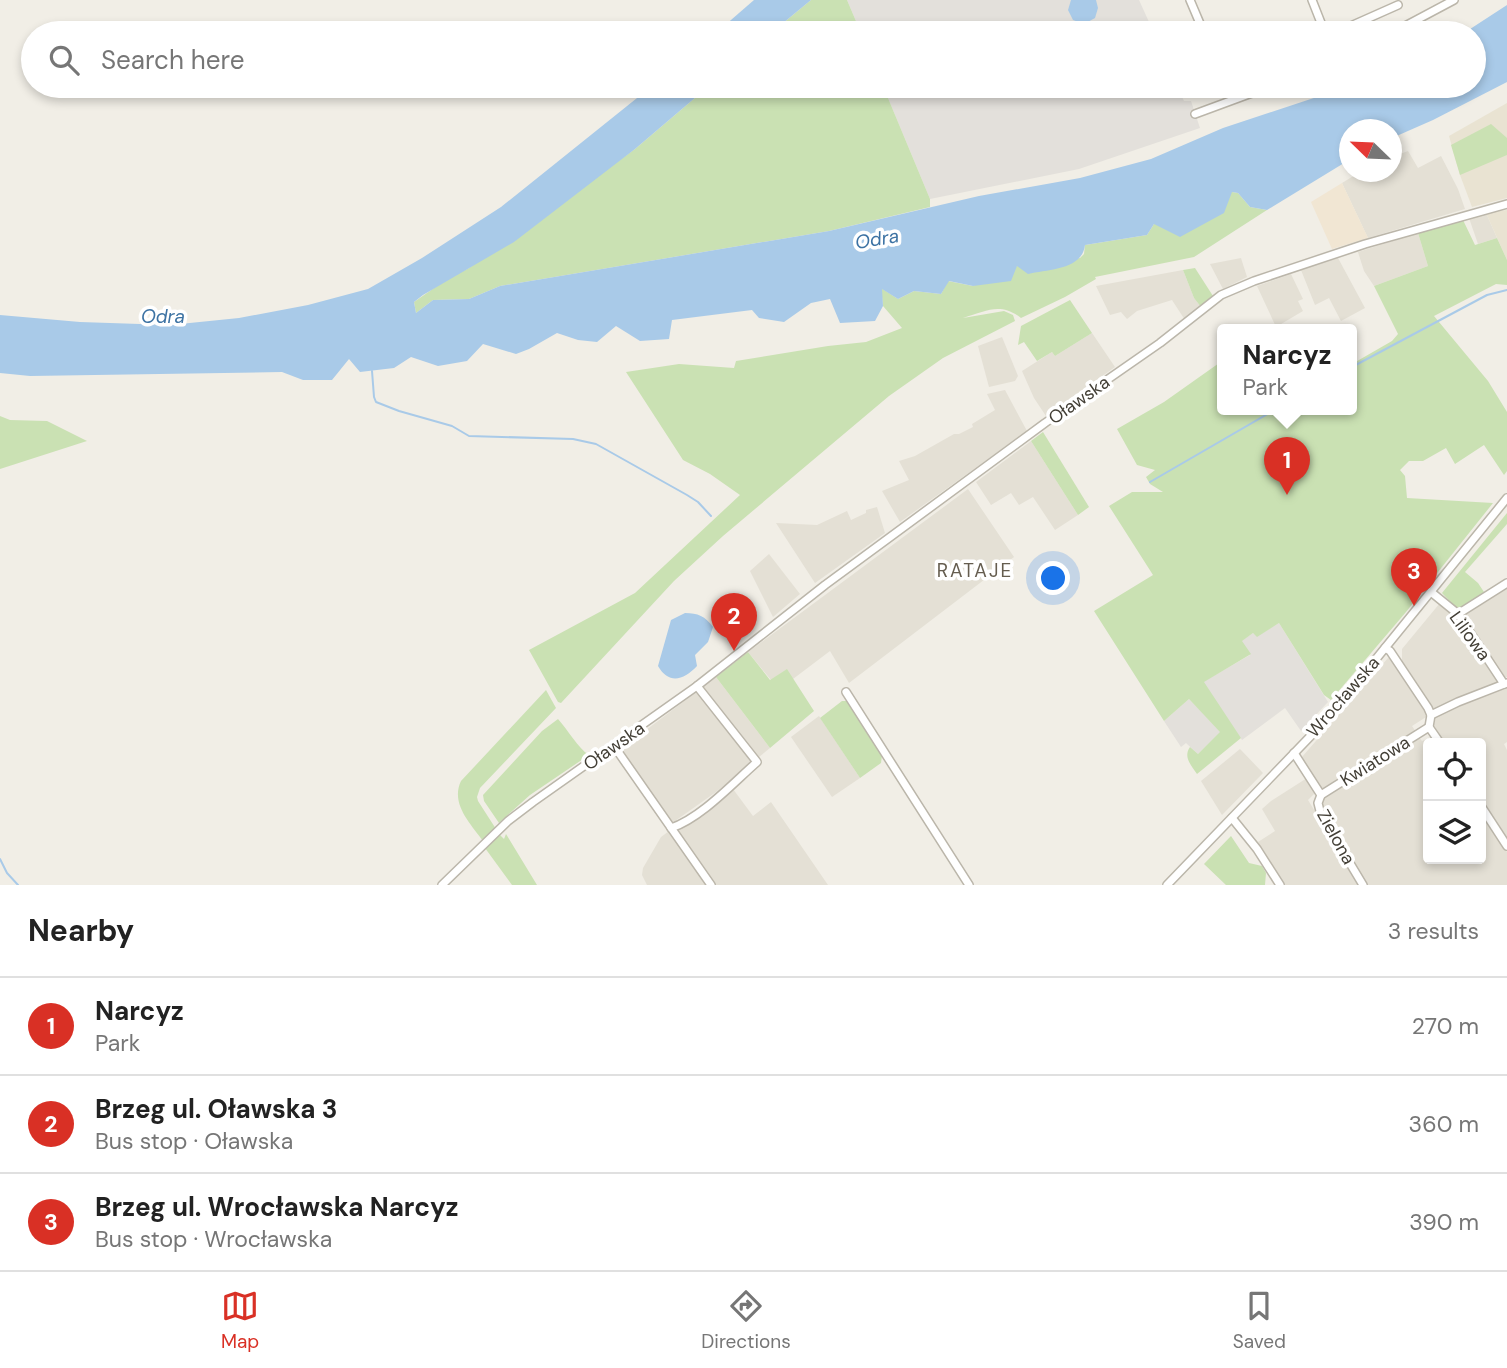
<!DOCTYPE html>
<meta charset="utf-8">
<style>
body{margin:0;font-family:"DM Sans",sans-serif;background:#f2f2f2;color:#222}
.controls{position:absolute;right:21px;bottom:21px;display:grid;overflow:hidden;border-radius:7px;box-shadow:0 4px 10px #0003}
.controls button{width:63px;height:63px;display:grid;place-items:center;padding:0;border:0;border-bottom:2px solid #e0e0e0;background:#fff;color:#222;font:35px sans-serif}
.compass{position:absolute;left:1339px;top:119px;width:63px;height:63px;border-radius:50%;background:#fff;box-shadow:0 4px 10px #0003;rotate:293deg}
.you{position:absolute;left:1054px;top:579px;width:24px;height:24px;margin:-18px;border:5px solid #fff;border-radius:50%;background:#1a73e8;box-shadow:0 0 0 10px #1a73e833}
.badge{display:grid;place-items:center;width:46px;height:46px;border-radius:50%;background:#d93025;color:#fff;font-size:23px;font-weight:700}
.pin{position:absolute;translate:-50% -58px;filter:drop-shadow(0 2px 4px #0008)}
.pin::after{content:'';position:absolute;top:37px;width:24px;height:21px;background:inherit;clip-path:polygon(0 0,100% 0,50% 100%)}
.popup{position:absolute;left:1217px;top:324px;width:140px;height:91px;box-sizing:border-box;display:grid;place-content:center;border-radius:7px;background:#fff;filter:drop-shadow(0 2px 5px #0005);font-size:23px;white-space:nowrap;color:#767676}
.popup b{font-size:26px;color:#222}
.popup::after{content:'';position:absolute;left:50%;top:100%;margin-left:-14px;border:14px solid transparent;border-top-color:#fff}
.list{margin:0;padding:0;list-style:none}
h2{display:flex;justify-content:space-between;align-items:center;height:91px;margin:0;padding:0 28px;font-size:30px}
h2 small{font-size:23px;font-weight:400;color:#767676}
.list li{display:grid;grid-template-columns:46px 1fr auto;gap:21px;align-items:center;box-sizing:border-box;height:98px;padding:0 28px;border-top:2px solid #e0e0e0}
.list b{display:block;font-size:26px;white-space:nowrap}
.list p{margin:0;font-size:23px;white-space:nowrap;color:#767676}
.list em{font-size:23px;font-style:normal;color:#767676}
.icon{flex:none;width:38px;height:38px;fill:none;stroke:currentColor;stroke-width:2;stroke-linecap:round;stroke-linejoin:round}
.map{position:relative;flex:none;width:1507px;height:885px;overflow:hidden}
.search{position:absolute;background:#fff;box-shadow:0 4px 10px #0003;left:21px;right:21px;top:21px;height:77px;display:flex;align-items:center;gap:18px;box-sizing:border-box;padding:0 24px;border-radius:38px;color:#767676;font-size:26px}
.sheet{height:385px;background:#fff}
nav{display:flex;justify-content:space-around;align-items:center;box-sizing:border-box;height:98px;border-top:2px solid #e0e0e0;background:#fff;font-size:19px;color:#767676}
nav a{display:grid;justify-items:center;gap:4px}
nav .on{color:#d93025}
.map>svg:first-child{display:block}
</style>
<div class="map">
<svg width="1507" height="885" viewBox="0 0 1507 885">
<rect width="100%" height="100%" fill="#f1eee6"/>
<!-- residential -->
<g fill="#e4e0d5">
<polygon points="1408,151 1418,168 1441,156 1458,189 1465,209 1368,238 1342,183 1360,172 1392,172 1392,157"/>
<polygon points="1486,213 1497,238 1478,244 1469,218"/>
<polygon points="1418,233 1428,266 1374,286 1364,271 1358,252"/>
<polygon points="1241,258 1247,277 1223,289 1210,264"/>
<polygon points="1338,258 1365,308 1341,321 1329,298 1315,305 1301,270"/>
<polygon points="1183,270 1194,298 1201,307 1185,320 1172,300 1137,311 1127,319 1121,312 1110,315 1096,286"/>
<polygon points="1291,274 1303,299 1298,301 1303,311 1276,327 1257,286"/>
<polygon points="1092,333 1115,367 1046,416 1034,398 1022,371 1052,352 1055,356"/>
<polygon points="1002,337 1018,376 1015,381 989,387 978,346"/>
<polygon points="1005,390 1027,431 900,522 882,491 909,480 899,461 915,456 954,434 959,434 973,427 972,424 995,410 987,394"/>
<polygon points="1031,441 1078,515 1055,530 1033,497 1019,505 1011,493 991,505 976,482"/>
<polygon points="968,489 1014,557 849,683 830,651 793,679 786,670 771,680 748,652"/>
<polygon points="877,507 885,533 815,583 776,523 817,525 847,511 851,520 866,513 866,510"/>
<polygon points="769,554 800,594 773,617 750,571"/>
<polygon points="1507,587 1507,677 1505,677 1462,615"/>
<polygon points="1440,603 1458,618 1499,681 1498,684 1437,710 1430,708 1406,671 1408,670 1402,662 1402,649"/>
<polygon points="1388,658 1392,659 1427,713 1426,717 1412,726 1416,732 1324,790 1320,788 1302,757"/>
<polygon points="716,677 770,748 716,792 675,821 671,821 621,749"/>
<polygon points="1507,687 1507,742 1504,744 1507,750 1507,839 1481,799 1481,743 1444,743 1434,725 1436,717 1440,714"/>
<polygon points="819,716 860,778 832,797 791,737"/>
<polygon points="1418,736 1422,741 1432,737 1436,743 1428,743 1428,859 1481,859 1481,812 1507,852 1507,885 1368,885 1329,823 1320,807 1323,797"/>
<polygon points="1240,749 1263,773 1222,815 1201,781"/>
<polygon points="1307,778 1316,792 1308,800 1360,885 1285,885 1258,842 1275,831 1262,809 1271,801"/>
<polygon points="733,789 753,816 771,802 828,885 647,885 642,875 643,868 661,837 669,831 672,835"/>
</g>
<!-- commercial -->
<polygon fill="#f1e6d3" points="1342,183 1368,238 1332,249 1311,202"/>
<!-- industrial -->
<g fill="#e3e0db">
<polygon points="847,0 1139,0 1154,33 861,33"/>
<polygon points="883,86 1177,86 1184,101 1191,101 1200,128 1079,169 930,199"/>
<polygon points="1279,623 1328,702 1301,731 1285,708 1242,740 1203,682 1250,655 1241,641 1253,633 1257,636"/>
<polygon points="1189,699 1221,732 1198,754 1186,743 1181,747 1164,721"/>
</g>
<!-- education -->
<g fill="#e9e3d2">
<polygon points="1507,103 1507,198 1472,207 1460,175 1449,136"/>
<polygon points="1507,210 1507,260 1486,213"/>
</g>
<!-- green -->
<g fill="#cae1b3">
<polygon points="811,0 847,0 861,33 771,33"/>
<polygon points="709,86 883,86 930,199 930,207 829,231 500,286 469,299 433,300 416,313 414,302 447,279 469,268 635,149"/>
<polygon points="1491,124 1507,138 1507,155 1460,175 1451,145"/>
<path d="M1232,192L1238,193L1250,207L1267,210L1194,257L1095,277L1096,279L1065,297L1021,318C1000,302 987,311 963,318L1004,311L1013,315L1015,321L943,358L889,396L723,536L674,581L561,703L558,702L529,650L635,593L740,495L710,474L683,460L626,372L679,364L734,368L736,361L828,346L866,342L902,328L883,306L881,288L898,299L914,291L941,294L948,281L973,286L1017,266L1080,258L1084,254L1085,245L1147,235L1154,224Z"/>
<path d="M1463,220L1475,245L1497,238L1507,260V285L1496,284L1434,316L1488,381L1507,412V471L1504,475L1484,445L1455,464L1446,448L1423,461H1409L1400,470L1405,476L1407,498L1493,503L1406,612L1331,700L1324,695L1279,623L1257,637L1253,633L1242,641L1251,654L1204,682L1241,738L1197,774C1191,765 1183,757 1190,747L1198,754L1220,732L1189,699L1164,721L1094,611L1153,575L1109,506L1132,492H1163L1150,484L1146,477L1155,470L1137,465L1117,429L1164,402L1222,361V409H1352V364L1392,341L1398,334L1374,286L1428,266L1418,233Z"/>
<polygon points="1195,268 1213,296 1201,307 1194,298 1183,270"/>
<polygon points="1070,300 1092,333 1055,356 1052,352 1037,361 1024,342 1018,345 1021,326"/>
<polygon points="0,416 10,420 47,421 87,441 0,469"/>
<polygon points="1043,432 1089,507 1078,515 1031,441"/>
<polygon points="1507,513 1507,524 1465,572 1478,583 1484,592 1458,610 1442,593"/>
<polygon points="748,652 770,680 787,669 814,711 770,748 716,677"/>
<path d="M546,690L556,708L480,788L477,797L478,801L496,829L483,841C471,824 450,804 461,781Z"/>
<polygon points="842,701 848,701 882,755 881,763 860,778 820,718"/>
<path d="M558,719C568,730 578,748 589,755L530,795L499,823L484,801L483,795L542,731Z"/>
<polygon points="506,834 537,885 512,885 485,848 500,835 504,839"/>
<polygon points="1231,836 1249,863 1262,866 1266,873 1265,885 1226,885 1204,864"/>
</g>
<!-- water -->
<g fill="#a9cae8">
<polygon points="754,0 811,0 771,33 716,33"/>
<polygon points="1071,0 1096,0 1098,8 1095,18 1084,24 1073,20 1068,10"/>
<path d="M1507,5V82L1433,120L1392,138V130H1350L1349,160L1267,210L1250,207L1238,193L1232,192L1224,213L1180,237L1154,224L1147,235L1085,245C1082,270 1049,269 1028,274L1017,266L1011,281L973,286L949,281L941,294L914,291L898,299L882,289L883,306L875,321L840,323L830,299L811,303L784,322L759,318L752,310L672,320L669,339L640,341L616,326L597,342L578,340L557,333L529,349L516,354L483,344L467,361L438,366L411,357L394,368L360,372L349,359L332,380H303L282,372L30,376L0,373V315L80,322L170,325L239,318L308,305L368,289L422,258L501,207L652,86H709L635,149L514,242L423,295L414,302L416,313L433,300L469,299L500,286L829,231L979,196L1080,178L1151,159L1223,128L1350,86H1474V33H1464Z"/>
<path d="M685,613C698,613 705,616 713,627L708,642L695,655L697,666C684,680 669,685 658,666L671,620Z"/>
</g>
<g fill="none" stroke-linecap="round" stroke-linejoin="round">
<!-- stream -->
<g stroke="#a9cae8" stroke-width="2">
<polyline points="1352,367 1487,295 1507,290"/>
<polyline points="372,371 374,397 376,402 399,411 452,426 469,436 573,439 596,444 687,495 698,502 711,516"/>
<polyline points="1150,482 1276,409"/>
<polyline points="0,859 7,873 18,885"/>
</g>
<defs>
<g id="minor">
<polyline points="1190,0 1204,33"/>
<polyline points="1312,0 1325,33"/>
<polyline points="1335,33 1398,5"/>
<polyline points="1392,33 1454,0"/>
<polyline points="1195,114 1271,86"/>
<polyline points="1431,592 1458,614 1504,684"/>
<polyline points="1458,614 1507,583"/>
<polyline points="1385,648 1390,651 1428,708 1431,715 1429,727 1440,743"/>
<polyline points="846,692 969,885"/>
<polyline points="1431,715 1458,702 1507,683"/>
<polyline points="614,746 711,885"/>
<polyline points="1294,753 1321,795 1318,803 1321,815 1363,885"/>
<polyline points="1321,795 1429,727"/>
<polyline points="1481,806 1507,846"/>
<polyline points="1232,818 1257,849 1280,885"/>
<path d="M671,828C701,818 733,783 757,762L697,686"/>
<polyline points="442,885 508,821 533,802 697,686 825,585 1045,423 1160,343 1221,295 1254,281 1365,244 1507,204"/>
<polyline points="1167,885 1328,718 1507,498"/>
</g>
</defs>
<!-- minor casing -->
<use href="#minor" stroke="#bbb6aa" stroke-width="10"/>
<!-- minor -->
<use href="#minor" stroke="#fff" stroke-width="7"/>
</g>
<g text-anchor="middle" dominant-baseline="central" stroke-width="7" stroke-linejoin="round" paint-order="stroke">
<!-- street labels -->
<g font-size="18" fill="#433f36" stroke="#fff">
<text transform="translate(1079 400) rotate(-35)">Oławska</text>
<text transform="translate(1470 636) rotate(54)">Liliowa</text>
<text transform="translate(1343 697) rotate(-49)">Wrocławska</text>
<text transform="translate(614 746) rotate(-35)">Oławska</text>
<text transform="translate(1375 761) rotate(-32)">Kwiatowa</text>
<text transform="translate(1336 837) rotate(61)">Zielona</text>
</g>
<!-- water labels -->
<g font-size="19" font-style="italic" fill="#3c72a3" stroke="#fff">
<text transform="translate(877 239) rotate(-9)">Odra</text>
<text x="163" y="316">Odra</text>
</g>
<!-- neighbourhood labels -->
<g font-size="19" letter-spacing="2" fill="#655d4f" stroke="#fff">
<text x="975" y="570">RATAJE</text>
</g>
</g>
</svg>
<div class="controls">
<button><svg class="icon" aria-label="locate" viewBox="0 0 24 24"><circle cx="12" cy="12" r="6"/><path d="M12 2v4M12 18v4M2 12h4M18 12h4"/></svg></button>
<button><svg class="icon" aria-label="layers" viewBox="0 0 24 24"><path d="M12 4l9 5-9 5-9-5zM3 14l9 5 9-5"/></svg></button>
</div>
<svg class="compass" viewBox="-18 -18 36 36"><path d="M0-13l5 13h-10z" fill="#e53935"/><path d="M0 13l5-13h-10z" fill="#767676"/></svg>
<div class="you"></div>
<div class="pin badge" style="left:1287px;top:495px">1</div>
<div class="popup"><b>Narcyz</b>Park</div>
<div class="pin badge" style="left:734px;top:651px">2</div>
<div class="pin badge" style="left:1414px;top:606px">3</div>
<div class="search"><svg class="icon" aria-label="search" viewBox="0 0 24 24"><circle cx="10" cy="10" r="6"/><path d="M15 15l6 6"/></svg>Search here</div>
</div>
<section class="sheet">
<h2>Nearby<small>3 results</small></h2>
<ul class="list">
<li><span class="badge">1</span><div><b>Narcyz</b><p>Park</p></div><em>270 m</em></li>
<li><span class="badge">2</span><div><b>Brzeg ul. Oławska 3</b><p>Bus stop · Oławska</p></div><em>360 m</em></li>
<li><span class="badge">3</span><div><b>Brzeg ul. Wrocławska Narcyz</b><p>Bus stop · Wrocławska</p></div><em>390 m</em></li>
</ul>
</section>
<nav>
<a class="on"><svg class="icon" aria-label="map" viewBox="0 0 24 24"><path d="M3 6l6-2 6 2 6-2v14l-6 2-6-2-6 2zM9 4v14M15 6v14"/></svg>Map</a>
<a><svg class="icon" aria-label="directions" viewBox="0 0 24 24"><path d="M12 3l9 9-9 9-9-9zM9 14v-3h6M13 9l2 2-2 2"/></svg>Directions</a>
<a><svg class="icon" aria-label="saved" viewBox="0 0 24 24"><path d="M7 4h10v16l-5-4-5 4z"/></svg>Saved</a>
</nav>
